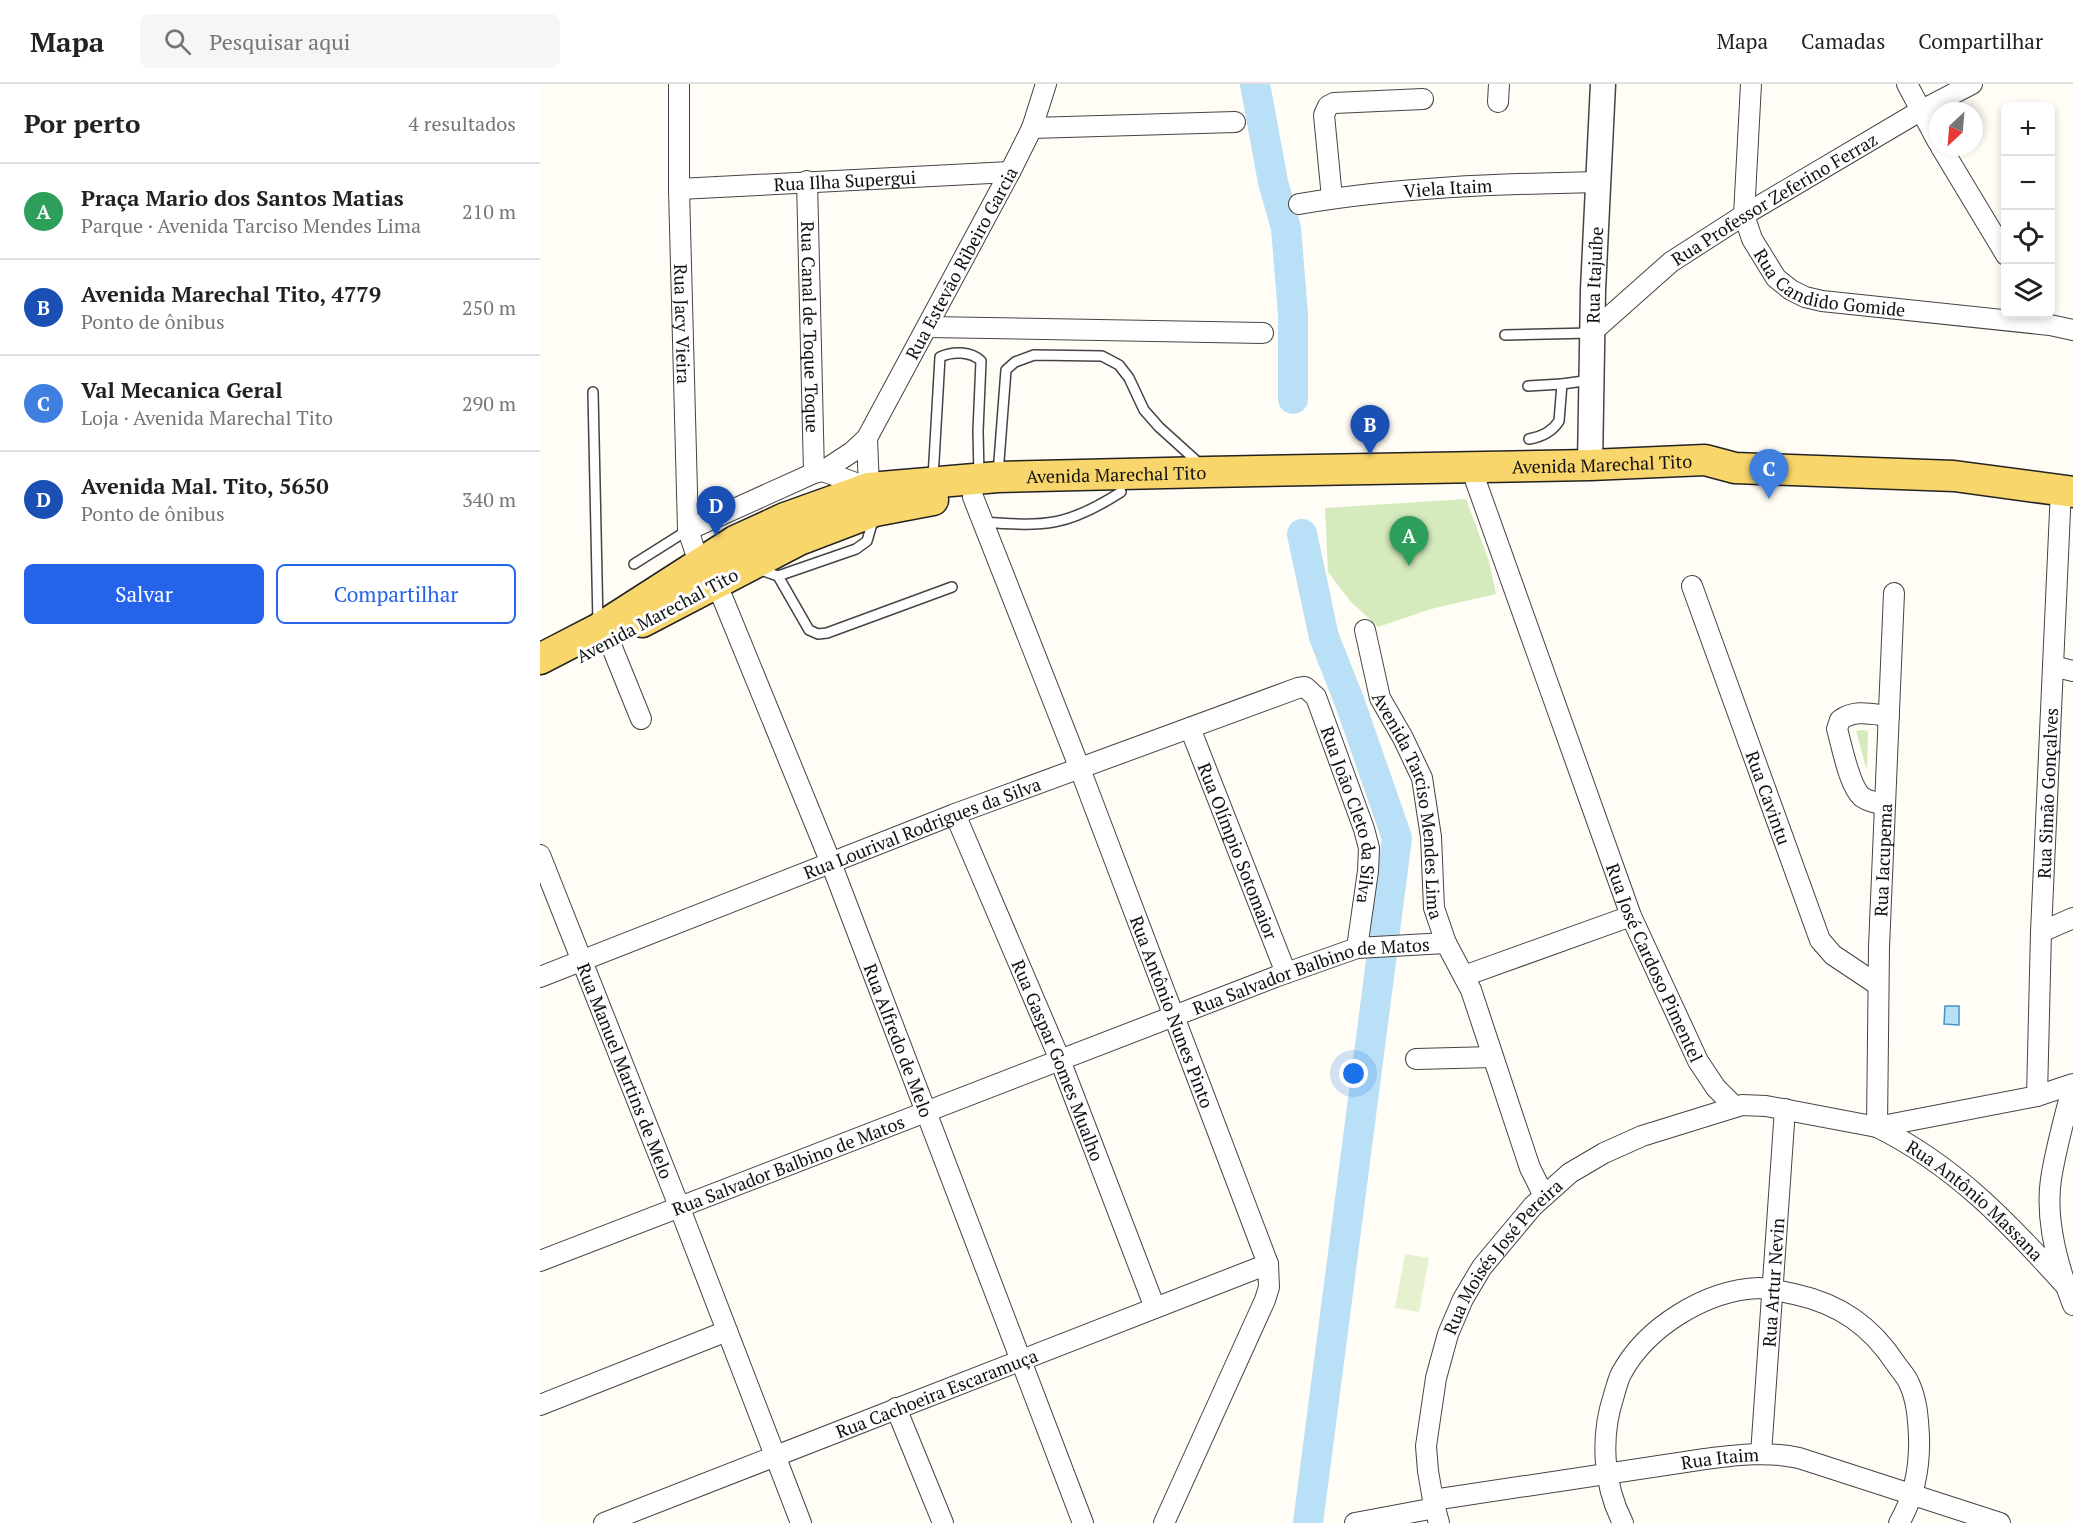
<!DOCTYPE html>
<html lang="pt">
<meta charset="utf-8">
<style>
body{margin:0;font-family:"PT Serif",serif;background:#f6f6f6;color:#222}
.controls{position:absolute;right:18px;top:18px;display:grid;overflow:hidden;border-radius:9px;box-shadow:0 3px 9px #0003}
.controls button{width:54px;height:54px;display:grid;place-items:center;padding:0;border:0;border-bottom:2px solid #e0e0e0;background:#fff;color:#222;font:30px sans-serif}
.compass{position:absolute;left:1389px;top:18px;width:54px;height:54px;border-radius:50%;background:#fff;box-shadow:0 3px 9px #0003;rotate:206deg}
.you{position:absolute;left:814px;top:990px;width:21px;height:21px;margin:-15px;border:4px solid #fff;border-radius:50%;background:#1a73e8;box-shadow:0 0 0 9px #1a73e833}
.badge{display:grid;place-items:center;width:39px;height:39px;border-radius:50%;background:#2563eb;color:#fff;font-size:20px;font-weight:700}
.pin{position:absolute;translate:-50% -50px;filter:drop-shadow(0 2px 3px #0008)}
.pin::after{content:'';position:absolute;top:32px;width:21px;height:18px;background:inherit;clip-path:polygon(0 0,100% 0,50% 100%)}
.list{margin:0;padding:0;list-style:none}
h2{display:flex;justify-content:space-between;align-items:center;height:78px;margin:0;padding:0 24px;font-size:26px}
h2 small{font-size:20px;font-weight:400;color:#767676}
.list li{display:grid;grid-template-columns:39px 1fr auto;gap:18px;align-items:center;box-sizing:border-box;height:96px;padding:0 24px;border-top:2px solid #e0e0e0}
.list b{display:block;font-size:22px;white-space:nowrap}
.list p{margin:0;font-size:20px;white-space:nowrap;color:#767676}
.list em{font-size:20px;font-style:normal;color:#767676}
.actions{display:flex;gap:12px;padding:18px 24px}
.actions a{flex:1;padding:14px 0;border:2px solid #2563eb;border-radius:9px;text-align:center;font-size:21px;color:#2563eb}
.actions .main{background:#2563eb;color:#fff}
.icon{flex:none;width:33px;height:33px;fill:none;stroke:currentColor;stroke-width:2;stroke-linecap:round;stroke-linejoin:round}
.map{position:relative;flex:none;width:1533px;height:1439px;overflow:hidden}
header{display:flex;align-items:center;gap:36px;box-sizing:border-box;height:84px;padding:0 30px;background:#fff;border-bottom:2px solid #e0e0e0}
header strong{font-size:28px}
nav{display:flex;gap:33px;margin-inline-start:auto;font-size:21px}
.search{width:420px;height:54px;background:#f6f6f6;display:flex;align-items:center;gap:15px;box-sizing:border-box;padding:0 21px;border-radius:9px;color:#767676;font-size:22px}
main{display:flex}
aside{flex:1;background:#fff}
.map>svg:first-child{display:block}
</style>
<header>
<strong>Mapa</strong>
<div class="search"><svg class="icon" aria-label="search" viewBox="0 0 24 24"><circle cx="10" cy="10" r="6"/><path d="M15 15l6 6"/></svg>Pesquisar aqui</div>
<nav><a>Mapa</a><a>Camadas</a><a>Compartilhar</a></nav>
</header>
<main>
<aside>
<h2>Por perto<small>4 resultados</small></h2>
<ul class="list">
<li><span class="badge" style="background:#2e9e5b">A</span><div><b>Praça Mario dos Santos Matias</b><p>Parque · Avenida Tarciso Mendes Lima</p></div><em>210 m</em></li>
<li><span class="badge" style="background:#1a4fb4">B</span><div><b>Avenida Marechal Tito, 4779</b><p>Ponto de ônibus</p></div><em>250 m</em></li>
<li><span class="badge" style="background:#3f7fe0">C</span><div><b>Val Mecanica Geral</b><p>Loja · Avenida Marechal Tito</p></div><em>290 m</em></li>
<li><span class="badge" style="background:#1a4fb4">D</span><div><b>Avenida Mal. Tito, 5650</b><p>Ponto de ônibus</p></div><em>340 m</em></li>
</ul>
<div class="actions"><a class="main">Salvar</a><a>Compartilhar</a></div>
</aside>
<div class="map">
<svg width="1533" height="1439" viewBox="0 0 1533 1439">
<rect width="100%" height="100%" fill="#fffdf5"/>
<!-- green -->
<g fill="#d5ebbd">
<polygon points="926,415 949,477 956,510 891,525 838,543 811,518 788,488 785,424"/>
<polygon points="1322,646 1328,647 1327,687 1316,647"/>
</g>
<!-- pitch -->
<polygon fill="#e6f2cf" points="865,1170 889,1174 879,1228 855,1224"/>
<!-- water -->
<polygon fill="#b9e0f7" stroke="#3f96cf" stroke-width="1.5" points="1405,922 1419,922 1419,941 1404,940"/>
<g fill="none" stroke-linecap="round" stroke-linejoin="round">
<!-- river -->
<g stroke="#b9e0f7" stroke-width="30">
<polyline points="715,0 733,98 746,144 753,230 753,315"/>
<polyline points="762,450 784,553 810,619 857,754 768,1439"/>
</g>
<defs>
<g id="service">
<polyline points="965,251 1051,249"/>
<polyline points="988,302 1022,300"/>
<polyline points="53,308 58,540"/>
<path d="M989,355C1001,353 1012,348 1019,337L1022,300L1051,296"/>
<polyline points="458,390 466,286 475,278 494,271 562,272 579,281 589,294 604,326 619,343 661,381"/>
<path d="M393,394L400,273C412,267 431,267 441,277L438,347L439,392"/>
<path d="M443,438C506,443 528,442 581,408"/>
<polyline points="94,480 148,446"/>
<polyline points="218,485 238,492 316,465 327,457 334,433"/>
<polyline points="238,492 269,546 278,550 287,549 412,503"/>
</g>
<g id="minor">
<path id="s1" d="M139,0V105L148,446L157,473L183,515L291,779L543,1439"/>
<path id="s2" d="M1211,0L1204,131L1212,155L1236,194L1251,206L1265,213L1282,217L1510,241L1533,246"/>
<polyline points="1367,0 1398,58"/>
<polyline points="958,18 959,0"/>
<polyline points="492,44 695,38"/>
<polyline points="1401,63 1466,171"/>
<path id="s3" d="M267,97L274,389"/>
<path id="s4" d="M139,105L470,88"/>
<polyline points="792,114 784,31 788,22 794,19 883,15"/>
<path id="s5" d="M759,120C858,103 958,100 1058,98"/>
<polyline points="388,243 723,249"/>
<path id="s6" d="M1051,249L1131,178L1204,131L1380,27L1432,0"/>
<polyline points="327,354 329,404 332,414"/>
<path id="s7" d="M283,387L312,368L327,354L470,88L492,44L506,0"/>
<path id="s8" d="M936,398L1091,832L1158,977L1176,1004L1195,1023"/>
<path id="s9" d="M433,413L540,685L728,1180L729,1203L725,1216L624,1439"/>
<polyline points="148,446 274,389 283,387 329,404"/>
<path id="s10" d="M1152,502L1280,856L1293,871L1338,901"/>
<path id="s11" d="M825,546L840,614L863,654L882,694L891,753L894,824L906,859L931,906L990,1084L1004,1112"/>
<polyline points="69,556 101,635"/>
<polyline points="1513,582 1533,587"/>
<path id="s12" d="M650,644L746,889"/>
<path d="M1345,720C1337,719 1329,718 1322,713C1309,702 1302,662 1297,645L1300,636C1315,625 1331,630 1349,632"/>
<path id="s13" d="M415,730L520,976L615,1224"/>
<path id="s14" d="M0,771L139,1122L261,1439"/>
<polyline points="1501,848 1533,834"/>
<polyline points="924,892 1091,832"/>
<path id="s15" d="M0,893L415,730L758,604L765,603L776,613L824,745L829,764L828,787L817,864"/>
<polyline points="876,975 953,973"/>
<path d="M1533,1001C1525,1032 1516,1063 1511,1095C1505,1136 1518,1183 1533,1221"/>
<path id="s16" d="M1497,1012L1501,848L1521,405"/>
<path id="s17" d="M1337,1043L1339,863L1354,509"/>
<path id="s18" d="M1337,1043C1414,1081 1468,1138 1525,1201"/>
<path id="s19" d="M0,1177L735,893L817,864L906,859"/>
<polyline points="0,1321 187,1247"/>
<polyline points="356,1324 403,1439"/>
<path id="s20" d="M1221,1370L1245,1025"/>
<path id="s21" d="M893,1416L1165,1375C1197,1371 1227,1367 1259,1374L1460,1439"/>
<path id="s22" d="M64,1439L728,1180"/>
<polyline points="815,1439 895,1424"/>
<path id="s23" d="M899,1439L893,1416L888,1387L886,1362L896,1294L908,1250L923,1215L942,1183L993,1122L1030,1089L1064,1069L1102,1052L1202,1021L1226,1022L1337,1043L1497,1012L1533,1000"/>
<path d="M1083,1439C1063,1400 1060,1353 1074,1311C1076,1304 1078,1296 1081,1290C1106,1243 1166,1206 1219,1204C1230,1204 1243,1208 1254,1210C1300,1220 1331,1242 1356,1280C1360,1286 1366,1292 1369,1299C1377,1316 1378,1334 1379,1352C1380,1384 1375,1412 1359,1439"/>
</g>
<g id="tertiary">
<path id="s24" d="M1050,381L1053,206L1063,0"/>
</g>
<g id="primary">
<polyline points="102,538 259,456 335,427 393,416"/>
<path id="s25" d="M0,575L58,545L195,457L245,434L329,404L458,393L668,388L1050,381L1165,376L1195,384L1414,392L1533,408"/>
</g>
</defs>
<!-- service casing -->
<use href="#service" stroke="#444" stroke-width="12"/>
<!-- minor casing -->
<use href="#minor" stroke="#444" stroke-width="22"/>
<!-- tertiary casing -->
<use href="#tertiary" stroke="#444" stroke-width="27"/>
<!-- primary casing -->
<use href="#primary" stroke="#222" stroke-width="33"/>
<!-- service -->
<use href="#service" stroke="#fff" stroke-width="9"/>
<!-- minor -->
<use href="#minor" stroke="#fff" stroke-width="20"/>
<!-- tertiary -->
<use href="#tertiary" stroke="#fff" stroke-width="24"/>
<!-- primary -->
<use href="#primary" stroke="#f9d66b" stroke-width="30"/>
</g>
<g text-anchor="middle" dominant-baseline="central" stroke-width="6" stroke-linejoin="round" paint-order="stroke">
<!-- street labels -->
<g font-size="18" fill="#111" stroke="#fff">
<text stroke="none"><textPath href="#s4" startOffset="166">Rua Ilha Supergui</textPath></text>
<text stroke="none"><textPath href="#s5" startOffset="150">Viela Itaim</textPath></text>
<text stroke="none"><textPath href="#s6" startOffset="228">Rua Professor Zeferino Ferraz</textPath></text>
<text stroke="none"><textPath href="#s7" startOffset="254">Rua Estevão Ribeiro Garcia</textPath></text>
<text stroke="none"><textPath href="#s24" startOffset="190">Rua Itajuíbe</textPath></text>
<text stroke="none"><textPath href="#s2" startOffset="254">Rua Candido Gomide</textPath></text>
<text stroke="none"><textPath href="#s1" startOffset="240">Rua Jacy Vieira</textPath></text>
<text stroke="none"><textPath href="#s3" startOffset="146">Rua Canal de Toque Toque</textPath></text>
<text stroke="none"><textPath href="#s25" startOffset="1106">Avenida Marechal Tito</textPath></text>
<text stroke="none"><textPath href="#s25" startOffset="620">Avenida Marechal Tito</textPath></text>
<text transform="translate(117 531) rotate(-28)">Avenida Marechal Tito</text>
<text stroke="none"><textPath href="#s16" startOffset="303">Rua Simão Gonçalves</textPath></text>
<text stroke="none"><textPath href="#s10" startOffset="225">Rua Cavintu</textPath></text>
<text stroke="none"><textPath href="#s11" startOffset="183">Avenida Tarciso Mendes Lima</textPath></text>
<text stroke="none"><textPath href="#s15" startOffset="957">Rua João Cleto da Silva</textPath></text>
<text stroke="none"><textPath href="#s15" startOffset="410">Rua Lourival Rodrigues da Silva</textPath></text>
<text stroke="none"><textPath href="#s12" startOffset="132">Rua Olímpio Sotomaior</textPath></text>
<text stroke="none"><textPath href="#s17" startOffset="267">Rua Iacupema</textPath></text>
<text stroke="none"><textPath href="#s8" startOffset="513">Rua José Cardoso Pimentel</textPath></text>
<text stroke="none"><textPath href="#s19" startOffset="824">Rua Salvador Balbino de Matos</textPath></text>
<text stroke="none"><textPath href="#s9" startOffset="552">Rua Antônio Nunes Pinto</textPath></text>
<text stroke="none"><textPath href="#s1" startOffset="999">Rua Alfredo de Melo</textPath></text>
<text stroke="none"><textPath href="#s13" startOffset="267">Rua Gaspar Gomes Mualho</textPath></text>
<text stroke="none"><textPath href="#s14" startOffset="232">Rua Manuel Martins de Melo</textPath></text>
<text stroke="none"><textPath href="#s19" startOffset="266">Rua Salvador Balbino de Matos</textPath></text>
<text stroke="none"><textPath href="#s18" startOffset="123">Rua Antônio Massana</textPath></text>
<text stroke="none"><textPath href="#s23" startOffset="288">Rua Moisés José Pereira</textPath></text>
<text stroke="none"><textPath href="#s20" startOffset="172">Rua Artur Nevin</textPath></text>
<text stroke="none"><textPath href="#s22" startOffset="357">Rua Cachoeira Escaramuça</textPath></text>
<text stroke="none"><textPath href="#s21" startOffset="290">Rua Itaim</textPath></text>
</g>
</g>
</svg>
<div class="controls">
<button>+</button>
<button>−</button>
<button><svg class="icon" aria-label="locate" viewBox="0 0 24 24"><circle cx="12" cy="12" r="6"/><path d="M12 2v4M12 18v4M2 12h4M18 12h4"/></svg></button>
<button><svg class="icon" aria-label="layers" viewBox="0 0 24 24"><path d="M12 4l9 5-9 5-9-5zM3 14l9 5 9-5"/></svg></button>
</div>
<svg class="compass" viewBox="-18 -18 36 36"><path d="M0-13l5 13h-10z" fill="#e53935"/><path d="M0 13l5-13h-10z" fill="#767676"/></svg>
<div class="you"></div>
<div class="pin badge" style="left:869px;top:482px;background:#2e9e5b">A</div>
<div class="pin badge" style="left:830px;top:371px;background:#1a4fb4">B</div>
<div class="pin badge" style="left:1229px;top:415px;background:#3f7fe0">C</div>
<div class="pin badge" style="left:176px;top:452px;background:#1a4fb4">D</div>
</div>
</main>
